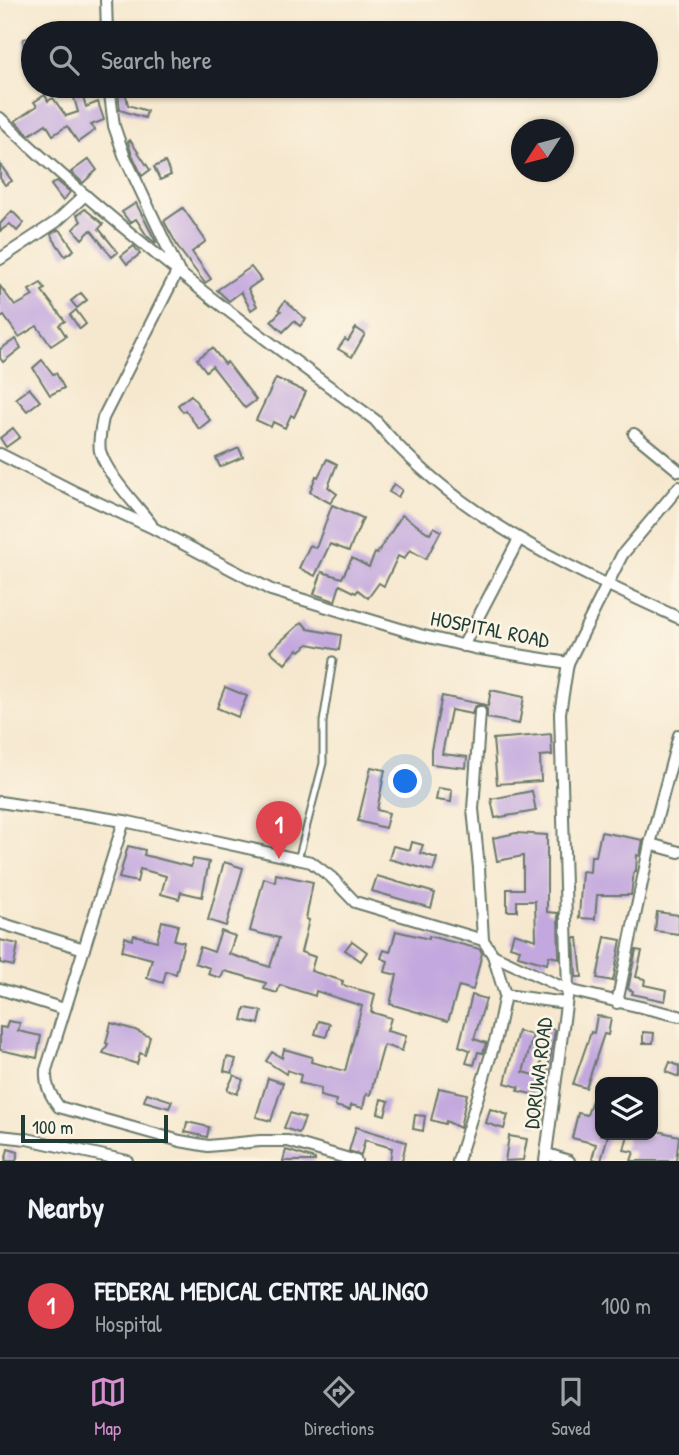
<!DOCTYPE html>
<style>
body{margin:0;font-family:"Patrick Hand",sans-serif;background:#242831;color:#f1f3f6}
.controls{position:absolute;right:21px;bottom:21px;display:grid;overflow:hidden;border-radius:14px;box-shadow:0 2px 5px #0004}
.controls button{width:63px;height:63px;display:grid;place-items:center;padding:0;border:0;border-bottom:2px solid #363941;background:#171b24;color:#f1f3f6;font:35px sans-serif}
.compass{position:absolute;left:511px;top:119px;width:63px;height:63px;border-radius:50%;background:#171b24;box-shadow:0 2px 5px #0004;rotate:234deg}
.scale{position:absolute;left:21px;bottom:18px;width:147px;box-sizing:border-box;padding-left:7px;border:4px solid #1f3d34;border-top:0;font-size:19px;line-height:24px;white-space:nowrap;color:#1f3d34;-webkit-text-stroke:5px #fcf5e5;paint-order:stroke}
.you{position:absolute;left:406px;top:782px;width:24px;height:24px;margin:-18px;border:5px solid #fff;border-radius:50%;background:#1a73e8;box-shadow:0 0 0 10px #1a73e833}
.badge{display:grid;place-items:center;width:46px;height:46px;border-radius:50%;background:#d690ce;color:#fff;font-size:23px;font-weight:700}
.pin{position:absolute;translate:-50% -58px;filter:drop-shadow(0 2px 4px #0008)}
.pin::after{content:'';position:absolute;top:37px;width:24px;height:21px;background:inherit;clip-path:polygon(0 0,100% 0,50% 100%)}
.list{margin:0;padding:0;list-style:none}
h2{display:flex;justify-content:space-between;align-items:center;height:91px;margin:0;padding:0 28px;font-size:30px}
h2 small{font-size:23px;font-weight:400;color:#9ea1a6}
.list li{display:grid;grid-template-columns:46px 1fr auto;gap:21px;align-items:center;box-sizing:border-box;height:105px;padding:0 28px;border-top:2px solid #363941}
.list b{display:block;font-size:26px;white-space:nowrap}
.list p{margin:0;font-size:23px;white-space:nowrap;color:#9ea1a6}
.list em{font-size:23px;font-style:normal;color:#9ea1a6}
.icon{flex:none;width:38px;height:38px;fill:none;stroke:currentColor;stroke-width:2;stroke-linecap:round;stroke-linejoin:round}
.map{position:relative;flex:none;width:679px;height:1161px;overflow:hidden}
.search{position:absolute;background:#171b24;box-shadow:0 2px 5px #0004;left:21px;right:21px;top:21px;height:77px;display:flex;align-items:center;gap:18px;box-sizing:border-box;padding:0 24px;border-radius:38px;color:#9ea1a6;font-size:26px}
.sheet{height:196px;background:#171b24}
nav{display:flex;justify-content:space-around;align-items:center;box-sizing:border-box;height:98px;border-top:2px solid #363941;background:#171b24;font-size:19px;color:#9ea1a6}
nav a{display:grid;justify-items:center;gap:4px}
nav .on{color:#d690ce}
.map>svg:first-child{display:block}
</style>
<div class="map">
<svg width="679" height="1161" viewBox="0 0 679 1161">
<rect width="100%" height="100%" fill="#fcf5e5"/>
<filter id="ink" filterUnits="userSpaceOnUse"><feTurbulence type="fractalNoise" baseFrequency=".0143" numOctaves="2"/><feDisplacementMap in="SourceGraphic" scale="14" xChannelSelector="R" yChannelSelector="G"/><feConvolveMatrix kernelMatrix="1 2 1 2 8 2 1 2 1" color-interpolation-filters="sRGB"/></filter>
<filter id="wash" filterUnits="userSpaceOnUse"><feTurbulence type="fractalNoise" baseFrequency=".00686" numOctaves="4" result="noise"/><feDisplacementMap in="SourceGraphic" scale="28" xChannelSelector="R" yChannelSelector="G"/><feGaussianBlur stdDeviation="1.57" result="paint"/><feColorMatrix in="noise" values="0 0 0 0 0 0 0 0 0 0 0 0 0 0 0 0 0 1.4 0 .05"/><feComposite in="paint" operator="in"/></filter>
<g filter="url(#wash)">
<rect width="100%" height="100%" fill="#f6e8cf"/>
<g id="blocks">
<!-- building -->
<g fill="#c2a8de">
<polygon points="33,37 33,60 25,61 23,39"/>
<polygon points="125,90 128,105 147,111 145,118 120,110 118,91"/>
<polygon points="81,91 86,107 98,102 104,120 91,125 95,130 78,142 67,126 53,135 46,124 29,135 15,121 37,106 34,102 45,95 48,101 53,98 66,116 78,112 73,94"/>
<polygon points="130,140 150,170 142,176 131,152 128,142"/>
<polygon points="89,159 97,170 83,183 71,172"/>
<polygon points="165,162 171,175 160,180 154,167"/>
<polygon points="0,164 12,181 5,185 0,178"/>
<polygon points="57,181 70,192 63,201 51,185"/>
<polygon points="136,203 156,242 155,243 147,236 136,219 130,223 122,212"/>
<polygon points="183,208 206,241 192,252 211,279 205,283 179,249 164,221"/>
<polygon points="85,209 103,224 99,229 118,252 112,257 91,230 82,239 73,229 81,221 77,215"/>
<polygon points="12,211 24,223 17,231 10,224 0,231 0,224"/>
<polygon points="58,230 61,231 74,250 65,256 52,237 51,234"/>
<polygon points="134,246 140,254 127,264 121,256"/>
<polygon points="251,267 261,280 248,289 257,306 251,310 241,292 229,301 217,290"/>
<polygon points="41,283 45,289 42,291 65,321 59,325 66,336 51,346 37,326 19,337 4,316 0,318 0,286 15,306 33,296 29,290"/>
<polygon points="81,293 87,300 77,308 71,301"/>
<polygon points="285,301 306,319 300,326 294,321 283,332 271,321 281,311 279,309"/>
<polygon points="76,310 86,324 80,329 70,315"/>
<polygon points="356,328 365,334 352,357 338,349 345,339 348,341"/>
<polygon points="16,339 21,348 3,362 0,358 0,349"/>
<polygon points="212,348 225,364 227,362 256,400 245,408 212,366 206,371 197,359"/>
<polygon points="42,360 53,374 56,373 64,388 50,395 33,368"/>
<polygon points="276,378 306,392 294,417 291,415 285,428 273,422 271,427 256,420"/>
<polygon points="29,388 40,401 27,411 16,398"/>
<polygon points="191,395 210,420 199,429 185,410 183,412 178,405"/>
<polygon points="13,428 20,437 6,447 0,438"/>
<polygon points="239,448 243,457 220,467 216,458"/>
<polygon points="327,459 337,464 328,487 337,494 330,503 310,492 316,476 318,477"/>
<polygon points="394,484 402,490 398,497 389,492"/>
<polygon points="332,505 363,518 349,551 330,544 315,576 299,568 310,545 316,548"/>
<polygon points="402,515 430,534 434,527 441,531 426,559 410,550 404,559 398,556 384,586 379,583 368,598 358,590 356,593 340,585 335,601 314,594 322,572 342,578 352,558 369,567 375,553 377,554"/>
<polygon points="302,622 308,629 341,635 339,650 308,644 300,651 298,649 285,664 270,651"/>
<polygon points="225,687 247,696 238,717 217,708"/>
<polygon points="491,690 524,697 519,724 487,718 487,709 481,704 488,706"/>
<polygon points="442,696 481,704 474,707 472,714 451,710 442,754 467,757 466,768 431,764 431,750"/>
<polygon points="551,734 552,755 540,756 541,781 497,784 493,739"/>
<polygon points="371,767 385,770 377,810 389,813 385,828 358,821"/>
<polygon points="438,788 452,790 451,802 436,800"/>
<polygon points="532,791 536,811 495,818 491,799"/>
<polygon points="601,832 643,840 640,856 637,855 636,871 634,871 631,895 597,895 595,919 579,918 582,871 590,872 591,856 596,856"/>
<polygon points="516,833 547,835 547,912 558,913 559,958 549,956 547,964 518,956 520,949 510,946 514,933 536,940 535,901 517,901 517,911 507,911 507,889 523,889 523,856 497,861 493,838"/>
<polygon points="412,842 423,845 420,853 437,858 433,871 389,859 393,846 410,850"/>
<polygon points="128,846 145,850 144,855 191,867 193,859 209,862 202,897 181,892 179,899 161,894 166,876 140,869 137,882 119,878"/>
<polygon points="224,862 243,868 226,926 208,920"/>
<polygon points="276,874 313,882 306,919 309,920 301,952 315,957 311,971 343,981 342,985 375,994 371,1012 391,1018 387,1031 406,1036 402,1051 384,1045 370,1095 366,1094 363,1108 351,1105 350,1110 335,1106 336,1100 320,1096 321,1088 299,1083 301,1075 287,1070 286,1074 266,1061 272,1052 282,1058 284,1049 312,1057 311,1062 345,1071 362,1006 316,991 315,996 280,985 277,993 264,989 266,983 240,975 224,971 221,978 208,974 210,968 195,963 200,947 214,952 221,931 235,936 229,954 270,967 279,938 250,931 264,878 275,882"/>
<polygon points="377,876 435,893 431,908 372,891"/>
<polygon points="657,912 679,915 679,934 655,931"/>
<polygon points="162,921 178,925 174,940 184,942 176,974 166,971 163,983 147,978 152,959 122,951 125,937 132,940 134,935 157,941"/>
<polygon points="396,931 429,939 429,936 480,949 482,953 473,990 459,986 448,1021 390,1004 397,975 385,972 388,961 381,958 384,950 390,952"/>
<polygon points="605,937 621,940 613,981 597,978"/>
<polygon points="574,938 578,938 582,977 576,977"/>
<polygon points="0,940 18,944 14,966 0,963"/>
<polygon points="352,941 367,952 361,961 345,950"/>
<polygon points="636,950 642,951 636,977 645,979 644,985 667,990 665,1001 632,994 633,991 628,989"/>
<polygon points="472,995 486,999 474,1039 486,1043 483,1053 478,1052 474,1065 466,1063 470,1050 459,1046"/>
<polygon points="245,1008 262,1011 259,1024 242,1020"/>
<polygon points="597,1016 611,1018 608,1035 604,1034 586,1088 573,1084 591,1032 594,1033"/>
<polygon points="8,1021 20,1023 18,1031 41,1036 37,1058 0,1050 0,1027 6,1028"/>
<polygon points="319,1021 330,1024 326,1037 315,1034"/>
<polygon points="111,1023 135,1030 150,1037 145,1055 140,1053 137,1064 103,1053 108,1044 106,1043"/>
<polygon points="546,1028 555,1030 538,1126 531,1125 536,1095 518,1091 519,1087 505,1083 518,1031 533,1035 523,1072 539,1076"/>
<polygon points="643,1032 654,1033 653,1043 643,1043"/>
<polygon points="227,1057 236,1059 232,1073 224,1071"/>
<polygon points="670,1062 679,1066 679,1077 666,1072"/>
<polygon points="234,1075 243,1080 237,1094 227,1090"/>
<polygon points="268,1078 283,1083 271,1121 256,1117"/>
<polygon points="599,1079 600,1135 608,1135 601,1161 592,1159 596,1144 572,1138 578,1113 587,1115"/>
<polygon points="439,1088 467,1094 460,1128 446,1121 445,1124 431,1120"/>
<polygon points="147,1093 172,1101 169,1108 144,1101"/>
<polygon points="381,1099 389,1101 385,1115 378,1113"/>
<polygon points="490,1109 508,1115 504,1129 486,1123"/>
<polygon points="290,1113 305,1118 299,1133 284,1128"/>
<polygon points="415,1115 425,1116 423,1131 413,1129"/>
<polygon points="187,1122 209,1127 207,1137 185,1132"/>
<polygon points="356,1127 406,1142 402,1161 390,1161 392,1148 365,1140 361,1155 349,1151"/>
<polygon points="653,1130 679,1136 676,1161 631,1161 634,1152 624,1150 628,1135 653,1135"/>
<polygon points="509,1136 527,1139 523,1160 505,1161"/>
<polygon points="8,1149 18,1152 16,1161 5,1161"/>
<polygon points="286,1150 315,1159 315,1161 283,1161"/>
</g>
</g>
</g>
<g filter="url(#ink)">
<use href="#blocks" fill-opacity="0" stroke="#6a796a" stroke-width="2"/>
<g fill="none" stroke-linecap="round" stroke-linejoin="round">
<defs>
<polyline id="lane" points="298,860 323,763 323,722 333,660"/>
<g id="street">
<polyline points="106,0 107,33"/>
<path d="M109,86L114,126L124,155L178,270L103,418C101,428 98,441 100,451C107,475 136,504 151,524"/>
<path d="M0,118C116,229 246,326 375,420C453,516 570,568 679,618"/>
<polyline points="0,259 56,222 85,195"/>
<polyline points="634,434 679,471"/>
<polyline points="0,454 73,491 153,528 271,590 420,635 474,648 568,663 560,713 568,990 679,1016"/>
<polyline points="463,646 519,539"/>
<polyline points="568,663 622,555 679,487"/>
<polyline points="0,802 124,821 311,862 332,878 355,902 483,940"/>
<path d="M124,821L46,1070C45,1085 50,1095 59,1107L180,1141L208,1146L260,1141H288L356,1161"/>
<polyline points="650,844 679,852"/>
<polyline points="0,923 84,949"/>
<polyline points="493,955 568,990 545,1161"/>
<polyline points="0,989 64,1009"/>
<polyline points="505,995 566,1003"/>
<polyline points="617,1003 650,844 679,735"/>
<polyline points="0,1136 27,1139 127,1161"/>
<polyline points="547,1154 569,1161"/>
<polyline points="458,1161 496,1038 505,995 493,955 483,940 479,868 473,809 480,712"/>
</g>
</defs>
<!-- lane casing -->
<use href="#lane" stroke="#6a796a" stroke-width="9"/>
<!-- street casing -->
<use href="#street" stroke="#6a796a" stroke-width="14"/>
<!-- lane -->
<use href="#lane" stroke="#fff" stroke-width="5"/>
<!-- street -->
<use href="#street" stroke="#fff" stroke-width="10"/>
</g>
</g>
<g text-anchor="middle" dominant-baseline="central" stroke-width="5" stroke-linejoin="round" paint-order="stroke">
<!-- street labels -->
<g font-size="21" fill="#1f3d34" stroke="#fcf5e5">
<text transform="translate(490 629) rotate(11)">HOSPITAL ROAD</text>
<text transform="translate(538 1073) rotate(-83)">DORUWA ROAD</text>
</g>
</g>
</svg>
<div class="controls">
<button><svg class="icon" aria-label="layers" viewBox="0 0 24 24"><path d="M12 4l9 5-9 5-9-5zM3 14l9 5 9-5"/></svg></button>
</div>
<svg class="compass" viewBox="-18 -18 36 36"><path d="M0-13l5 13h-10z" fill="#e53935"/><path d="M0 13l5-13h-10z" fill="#9ea1a6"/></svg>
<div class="scale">100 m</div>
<div class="you"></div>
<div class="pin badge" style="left:279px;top:859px;background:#e0444e">1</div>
<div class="search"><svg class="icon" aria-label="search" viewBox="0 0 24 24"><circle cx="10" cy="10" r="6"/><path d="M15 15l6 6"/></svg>Search here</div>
</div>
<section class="sheet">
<h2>Nearby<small></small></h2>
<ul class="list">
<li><span class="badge" style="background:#e0444e">1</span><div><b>FEDERAL MEDICAL CENTRE JALINGO</b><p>Hospital</p></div><em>100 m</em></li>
</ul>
</section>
<nav>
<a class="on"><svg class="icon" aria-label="map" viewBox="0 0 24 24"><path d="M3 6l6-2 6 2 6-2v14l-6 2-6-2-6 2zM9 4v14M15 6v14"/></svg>Map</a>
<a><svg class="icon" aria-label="directions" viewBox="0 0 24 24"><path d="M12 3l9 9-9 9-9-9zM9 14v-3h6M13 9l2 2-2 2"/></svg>Directions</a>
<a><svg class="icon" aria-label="saved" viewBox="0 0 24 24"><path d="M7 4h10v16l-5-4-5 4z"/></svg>Saved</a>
</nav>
